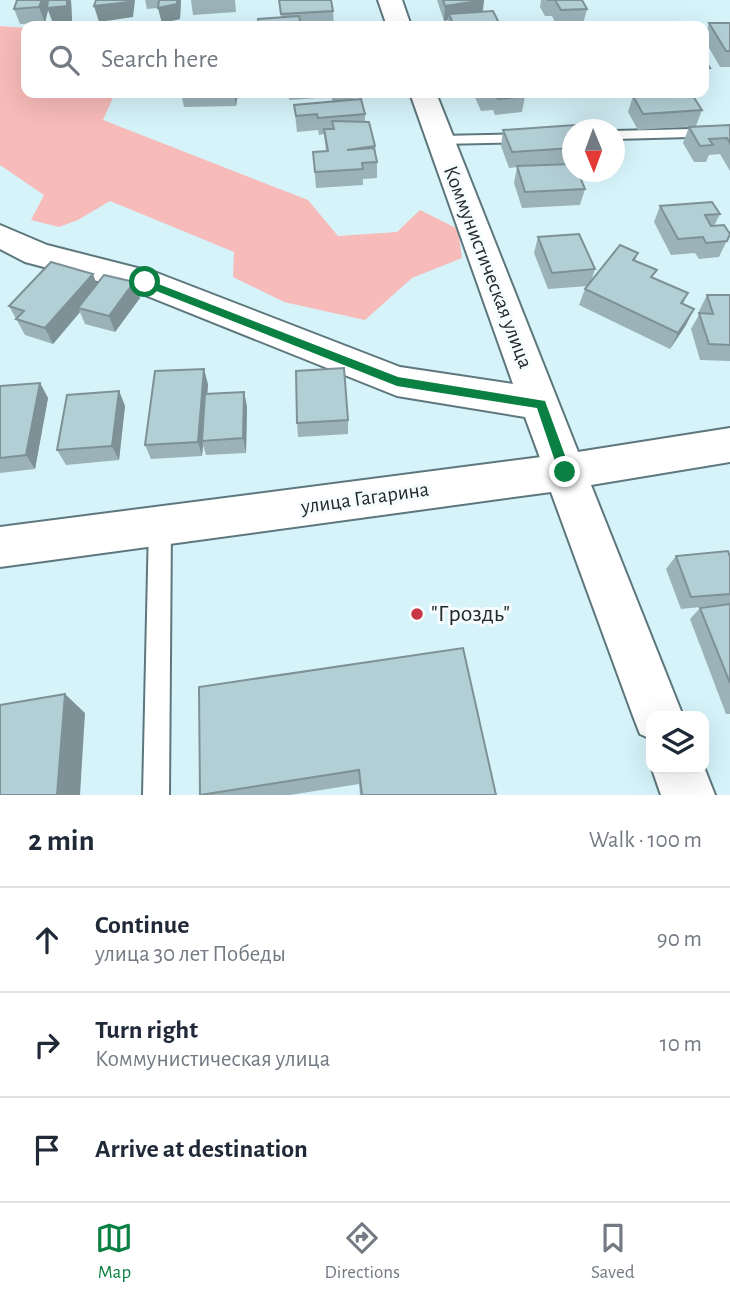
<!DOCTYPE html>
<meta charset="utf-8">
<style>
body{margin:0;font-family:"Alegreya Sans",sans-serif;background:#f6f6f7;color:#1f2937}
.controls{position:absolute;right:21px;bottom:21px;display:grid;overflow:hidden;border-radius:14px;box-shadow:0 7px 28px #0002}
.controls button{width:63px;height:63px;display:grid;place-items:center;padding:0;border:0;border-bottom:2px solid #e0e1e3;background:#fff;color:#1f2937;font:35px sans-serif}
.compass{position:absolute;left:562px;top:119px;width:63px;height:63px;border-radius:50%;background:#fff;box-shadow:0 7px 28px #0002;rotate:179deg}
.stop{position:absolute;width:21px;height:21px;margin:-16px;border:5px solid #0b8043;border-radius:50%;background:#fff}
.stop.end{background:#0b8043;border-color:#fff;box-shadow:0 2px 7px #0008}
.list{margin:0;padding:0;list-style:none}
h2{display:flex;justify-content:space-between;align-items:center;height:91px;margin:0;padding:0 28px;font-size:30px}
h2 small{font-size:23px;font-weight:400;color:#747a83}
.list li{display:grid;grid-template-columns:46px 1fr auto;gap:21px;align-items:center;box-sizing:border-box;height:105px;padding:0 28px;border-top:2px solid #e0e1e3}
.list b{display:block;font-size:26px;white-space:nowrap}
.list p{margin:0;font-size:23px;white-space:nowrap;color:#747a83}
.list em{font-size:23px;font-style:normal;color:#747a83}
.icon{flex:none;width:38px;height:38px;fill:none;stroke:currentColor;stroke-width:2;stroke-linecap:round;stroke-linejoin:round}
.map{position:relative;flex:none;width:730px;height:795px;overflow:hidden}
.search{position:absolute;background:#fff;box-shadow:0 7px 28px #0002;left:21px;right:21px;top:21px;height:77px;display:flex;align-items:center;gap:18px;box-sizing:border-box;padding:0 24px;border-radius:14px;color:#747a83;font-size:26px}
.sheet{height:406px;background:#fff}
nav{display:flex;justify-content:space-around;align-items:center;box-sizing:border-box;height:98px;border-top:2px solid #e0e1e3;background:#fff;font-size:19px;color:#747a83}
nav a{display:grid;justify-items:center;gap:4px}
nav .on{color:#0b8043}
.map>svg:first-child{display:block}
</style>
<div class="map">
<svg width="730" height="795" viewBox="0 0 730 795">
<rect width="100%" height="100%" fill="#d6f3fa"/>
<!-- green -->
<polygon fill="#f7bbb9" points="0,26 26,28 26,93 115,93 103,120 308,200 338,236 397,232 420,210 458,229 462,258 412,278 365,320 284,302 233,277 234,252 110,201 78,220 59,227 31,220 44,195 0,165"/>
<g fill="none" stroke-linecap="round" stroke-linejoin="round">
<defs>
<g id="lane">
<polygon points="730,128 730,136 614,139 614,131"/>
<polygon points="572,133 572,141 440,144 433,140 440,136"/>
<polygon points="160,515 168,518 171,525 169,795 143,795 149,525 152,518"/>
</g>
<g id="street">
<polygon points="378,0 402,0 411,26 387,26"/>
<polygon points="410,93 436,93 586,472 580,485 565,490 550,485 525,417 397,396 135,291 25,262 0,249 0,225 47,245 157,273 400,367 513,384"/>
</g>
<g id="secondary">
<polygon points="730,428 730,462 591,485 683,716 651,716 651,739 640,734 633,716 551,492 0,567 0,527 565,454"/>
<polygon points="704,767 715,795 661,795 652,769"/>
</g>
</defs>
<!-- lane casing -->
<use href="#lane" stroke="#5d777d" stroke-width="4"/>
<!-- street casing -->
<use href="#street" stroke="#5d777d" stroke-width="4"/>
<!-- secondary casing -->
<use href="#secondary" stroke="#5d777d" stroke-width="4"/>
<!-- lane -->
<use href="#lane" fill="#fff" fill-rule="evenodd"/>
<!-- street -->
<use href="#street" fill="#fff" fill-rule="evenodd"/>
<!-- secondary -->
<use href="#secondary" fill="#fff" fill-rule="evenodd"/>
</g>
<!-- wall -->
<g fill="#9ab2b8">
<polygon points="17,0 71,0 72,21 53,23 48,10 45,23 20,24 14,9"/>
<polygon points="145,0 181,0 180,19 162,23 158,8 147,9"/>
<polygon points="191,0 235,0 236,12 193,15"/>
<polygon points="279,0 333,11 334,26 259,26 281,17"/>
<polygon points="437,0 484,0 483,11 500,25 500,26 448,26 448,20 444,21"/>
<polygon points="541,0 582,0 587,9 583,24 557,26 552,16 545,16 540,7"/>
<polygon points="709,23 730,23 730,67 720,67 704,39"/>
<polygon points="704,58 710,68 704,83"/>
<polygon points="181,93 246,93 238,93 236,106 184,107"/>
<polygon points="289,93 353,93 353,100 365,114 365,122 375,146 377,162 377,178 363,179 363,185 316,188 313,152 326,151 324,134 319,135 318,130 297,132 294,105 332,102 332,97 289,100"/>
<polygon points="473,93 523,93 525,96 522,112 495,115 493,110 481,111"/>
<polygon points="633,96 702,110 696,126 638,130 628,112"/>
<polygon points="730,125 730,171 720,154 709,155 706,162 694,162 683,143 689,127"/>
<polygon points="503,130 572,130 572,163 585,189 580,205 522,208 514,183 517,167 509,168 501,146"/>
<polygon points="660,206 720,214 714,226 730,234 719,257 699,259 695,253 671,255 654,222"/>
<polygon points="538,237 595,269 591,282 638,253 635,261 653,278 688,293 683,304 686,325 670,349 579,305 585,289 588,286 548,289 534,253"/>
<polygon points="97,284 140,298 115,332 85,324 80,312 53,344 25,335 9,306"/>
<polygon points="707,295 730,295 730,361 700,360 691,329 700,313 699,311"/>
<polygon points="40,383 48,398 35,469 0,473 0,386"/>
<polygon points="208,384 207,394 244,392 247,407 246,453 206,455 203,445 202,456 151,459 145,445"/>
<polygon points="119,391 125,406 119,460 66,465 57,450"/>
<polygon points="348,420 348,434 298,437 297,423"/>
<polygon points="676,556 730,557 730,604 681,609 666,569"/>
<polygon points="730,604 730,714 726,714 690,619 700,608"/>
<polygon points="199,687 496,795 360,795 359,784 290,795 200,795"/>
</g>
<!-- shaded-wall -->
<g fill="#7d9196">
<polygon points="42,0 71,0 72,21 53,23 48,10 45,23 39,7"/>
<polygon points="129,0 135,0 133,17 99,22 94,6"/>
<polygon points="177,0 181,0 180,19 162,23 158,8"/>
<polygon points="484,0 482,16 449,14 448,20 444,21 445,6"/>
<polygon points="234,93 238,93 236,106"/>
<polygon points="93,274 99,290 78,308 80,312 53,344 45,328"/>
<polygon points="134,282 140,298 115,332 109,316"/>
<polygon points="694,309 686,325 670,349 678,333"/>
<polygon points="204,369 208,384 204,441 202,441 203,445 202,456 198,442"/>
<polygon points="40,383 48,398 35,469 26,455"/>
<polygon points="119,391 125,406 119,460 112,446"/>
<polygon points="244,392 247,407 246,453 243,438"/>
<polygon points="65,694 85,713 80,795 57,795"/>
</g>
<!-- building -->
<g fill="#b3cfd6" stroke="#7d9196" stroke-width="2">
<polygon points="17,0 42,0 39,7 14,9"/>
<polygon points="48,0 67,0 67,6 47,8"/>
<polygon points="96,0 129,0 129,2 94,6"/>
<polygon points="159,0 177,0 177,4 158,8"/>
<polygon points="279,0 331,0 333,11 281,14"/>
<polygon points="443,0 484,0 445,6"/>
<polygon points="547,0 582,0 587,9 561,10 555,0"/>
<polygon points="493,11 500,25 454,26 449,14"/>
<polygon points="299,16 301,26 259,26 258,19"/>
<polygon points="709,23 730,23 730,51 726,51"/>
<polygon points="704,58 710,68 704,68"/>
<polygon points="482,93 523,93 525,96 498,99 495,94 483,95"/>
<polygon points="681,93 691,93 702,110 643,114 633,96"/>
<polygon points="361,99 365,114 318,118 317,114 296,116 294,105"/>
<polygon points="332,121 369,122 375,146 347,150 374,148 377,162 362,163 363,169 315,172 313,152 328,151 324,129 334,129"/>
<polygon points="604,123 607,130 572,130 572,148 512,152 503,130"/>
<polygon points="730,125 730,143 727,138 709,139 713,145 700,146 689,127"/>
<polygon points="572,164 572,172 578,172 585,189 525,192 517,166"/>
<polygon points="712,202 720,214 705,215 711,226 724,225 730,234 727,241 706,243 703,237 678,239 660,206"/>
<polygon points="579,234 595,269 552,273 538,237"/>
<polygon points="620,245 638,253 633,260 657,270 651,277 688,293 681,303 694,309 678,333 585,289"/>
<polygon points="51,262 93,274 45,328 16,319 24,311 9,306"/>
<polygon points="104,275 134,282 109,316 78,308"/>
<polygon points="707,295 730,295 730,345 709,344 699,313 713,314"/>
<polygon points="344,368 348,420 297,423 296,371"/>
<polygon points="204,369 198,442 145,445 155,371"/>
<polygon points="40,383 26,455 0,458 0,386"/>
<polygon points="119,391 112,446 57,450 67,395"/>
<polygon points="244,392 243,438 202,441 205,394"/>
<polygon points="728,551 730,557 730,594 691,597 676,556"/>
<polygon points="730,604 730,683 700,608"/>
<polygon points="463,648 496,795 362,795 359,770 200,795 199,687"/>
<polygon points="65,694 57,795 0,795 0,705"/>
</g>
<!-- route -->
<polygon fill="#0b8043" points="141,280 148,280 398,377 545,401 571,472 569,476 560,476 537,408 397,386 141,285"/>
<!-- markers -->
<circle fill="#c73745" stroke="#f6fcfd" stroke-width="2.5" cx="417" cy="614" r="7"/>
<g text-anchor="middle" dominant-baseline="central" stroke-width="6" stroke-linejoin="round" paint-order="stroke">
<!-- street labels -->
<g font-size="21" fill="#202b2d" stroke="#f6fcfd">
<text transform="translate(488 267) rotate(69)">Коммунистическая улица</text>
<text transform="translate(365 498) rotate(-8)">улица Гагарина</text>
</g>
<!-- near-poi labels -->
<g font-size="24" fill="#202b2d" stroke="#f6fcfd" text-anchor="start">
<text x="431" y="614">"Гроздь"</text>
</g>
</g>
</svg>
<div class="controls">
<button><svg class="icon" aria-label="layers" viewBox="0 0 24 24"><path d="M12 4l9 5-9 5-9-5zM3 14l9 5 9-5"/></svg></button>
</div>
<svg class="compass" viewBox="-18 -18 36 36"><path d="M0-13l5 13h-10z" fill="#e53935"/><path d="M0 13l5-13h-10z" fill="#747a83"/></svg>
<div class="stop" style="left:145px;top:282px"></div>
<div class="stop end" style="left:565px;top:472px"></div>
<div class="search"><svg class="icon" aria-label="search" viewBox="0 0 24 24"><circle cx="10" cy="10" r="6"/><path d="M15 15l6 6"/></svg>Search here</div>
</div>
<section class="sheet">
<h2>2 min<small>Walk · 100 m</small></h2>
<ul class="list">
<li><svg class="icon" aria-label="ahead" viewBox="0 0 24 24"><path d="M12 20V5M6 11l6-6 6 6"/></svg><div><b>Continue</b><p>улица 30 лет Победы</p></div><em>90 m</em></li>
<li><svg class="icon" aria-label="right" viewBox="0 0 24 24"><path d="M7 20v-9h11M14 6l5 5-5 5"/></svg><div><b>Turn right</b><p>Коммунистическая улица</p></div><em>10 m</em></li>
<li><svg class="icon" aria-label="arrive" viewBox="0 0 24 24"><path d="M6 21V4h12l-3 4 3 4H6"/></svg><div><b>Arrive at destination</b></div></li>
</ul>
</section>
<nav>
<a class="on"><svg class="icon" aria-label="map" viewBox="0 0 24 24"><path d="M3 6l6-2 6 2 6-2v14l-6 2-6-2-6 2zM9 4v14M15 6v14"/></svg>Map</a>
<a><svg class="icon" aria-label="directions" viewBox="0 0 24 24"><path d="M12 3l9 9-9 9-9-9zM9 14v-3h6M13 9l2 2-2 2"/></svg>Directions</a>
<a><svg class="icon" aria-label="saved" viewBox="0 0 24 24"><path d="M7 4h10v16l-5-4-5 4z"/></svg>Saved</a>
</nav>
